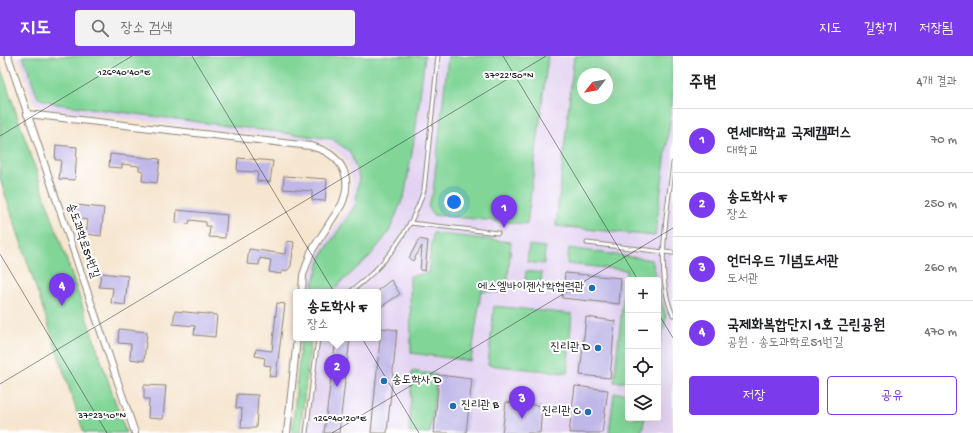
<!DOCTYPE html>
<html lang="ko">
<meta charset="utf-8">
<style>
body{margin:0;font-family:"Gochi Hand","Poor Story",sans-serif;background:#f2f2f2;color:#202124}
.controls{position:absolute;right:12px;bottom:12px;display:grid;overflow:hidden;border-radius:4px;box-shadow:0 4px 16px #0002}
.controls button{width:36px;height:36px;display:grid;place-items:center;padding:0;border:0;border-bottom:1px solid #e0e0e0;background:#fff;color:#202124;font:20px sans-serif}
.compass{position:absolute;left:577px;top:12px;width:36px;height:36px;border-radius:50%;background:#fff;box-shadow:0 4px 16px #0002;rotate:239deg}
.you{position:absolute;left:454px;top:146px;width:14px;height:14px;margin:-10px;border:3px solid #fff;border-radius:50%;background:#1a73e8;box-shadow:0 0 0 6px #1a73e833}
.badge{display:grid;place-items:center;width:26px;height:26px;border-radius:50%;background:#7c3aed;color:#fff;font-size:13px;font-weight:700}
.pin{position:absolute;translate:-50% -33px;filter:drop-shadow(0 1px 2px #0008)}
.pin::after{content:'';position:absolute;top:21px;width:14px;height:12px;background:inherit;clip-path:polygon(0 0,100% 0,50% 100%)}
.popup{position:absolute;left:293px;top:233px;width:88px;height:52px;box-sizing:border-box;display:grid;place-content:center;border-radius:4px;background:#fff;filter:drop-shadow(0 1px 3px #0005);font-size:13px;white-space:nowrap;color:#757577}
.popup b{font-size:15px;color:#202124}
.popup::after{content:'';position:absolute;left:50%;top:100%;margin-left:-8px;border:8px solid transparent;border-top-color:#fff}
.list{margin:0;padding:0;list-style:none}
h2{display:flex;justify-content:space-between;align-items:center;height:52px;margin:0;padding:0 16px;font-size:17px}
h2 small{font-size:13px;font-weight:400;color:#757577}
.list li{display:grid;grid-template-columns:26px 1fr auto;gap:12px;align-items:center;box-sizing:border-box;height:64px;padding:0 16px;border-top:1px solid #e0e0e0}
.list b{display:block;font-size:15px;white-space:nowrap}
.list p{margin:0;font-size:13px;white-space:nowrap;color:#757577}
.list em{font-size:13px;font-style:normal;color:#757577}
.actions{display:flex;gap:8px;padding:12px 16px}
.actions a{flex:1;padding:9px 0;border:1px solid #7c3aed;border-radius:4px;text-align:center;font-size:14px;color:#7c3aed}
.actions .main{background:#7c3aed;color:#fff}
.icon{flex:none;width:22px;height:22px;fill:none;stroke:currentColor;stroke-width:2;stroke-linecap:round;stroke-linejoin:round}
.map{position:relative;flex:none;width:673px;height:377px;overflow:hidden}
header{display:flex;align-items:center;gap:24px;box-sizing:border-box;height:56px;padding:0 20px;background:#7c3aed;color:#fff}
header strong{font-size:19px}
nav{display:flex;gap:22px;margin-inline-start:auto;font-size:14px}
.search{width:280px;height:36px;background:#f2f2f2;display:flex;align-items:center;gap:10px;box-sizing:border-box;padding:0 14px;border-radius:4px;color:#757577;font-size:15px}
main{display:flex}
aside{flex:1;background:#fff}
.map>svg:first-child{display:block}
</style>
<header>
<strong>지도</strong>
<div class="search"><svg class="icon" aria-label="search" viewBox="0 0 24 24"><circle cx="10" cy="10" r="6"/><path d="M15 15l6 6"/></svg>장소 검색</div>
<nav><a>지도</a><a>길찾기</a><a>저장됨</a></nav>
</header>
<main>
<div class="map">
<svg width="673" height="377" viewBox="0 0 673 377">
<rect width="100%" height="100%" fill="#fff"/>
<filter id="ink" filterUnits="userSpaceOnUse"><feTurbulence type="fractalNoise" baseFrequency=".025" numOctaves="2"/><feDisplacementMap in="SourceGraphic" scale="8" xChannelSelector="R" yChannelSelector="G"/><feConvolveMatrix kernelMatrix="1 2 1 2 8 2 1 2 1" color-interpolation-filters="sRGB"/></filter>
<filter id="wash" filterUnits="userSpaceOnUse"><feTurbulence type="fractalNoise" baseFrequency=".012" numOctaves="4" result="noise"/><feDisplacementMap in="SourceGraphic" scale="16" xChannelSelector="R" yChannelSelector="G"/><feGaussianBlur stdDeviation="0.9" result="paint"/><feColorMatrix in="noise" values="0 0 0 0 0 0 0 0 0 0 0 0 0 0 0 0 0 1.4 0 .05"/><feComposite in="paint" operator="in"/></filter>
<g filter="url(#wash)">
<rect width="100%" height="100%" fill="#f6e6d0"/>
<!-- built -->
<path fill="#e3d3f2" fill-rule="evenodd" d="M18,0H673V377H303L318,282H378V236H307L310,219L320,194L349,150L352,132V122L348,110L343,100L324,87L47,53L34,46ZM583,18H607V42H583ZM628,224H658V362H628Z"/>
<!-- green -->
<g fill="#81d597" stroke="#4e785a" fill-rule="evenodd">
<polygon points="23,0 425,0 415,78 405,137 389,176 370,200 331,236 311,235 322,199 356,148 359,121 350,96 332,83 57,48 38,42"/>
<polygon points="448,0 548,0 527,168 433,159 428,150 433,136"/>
<path d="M574,0H673V42L655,180L556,170ZM583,18H607V42H583Z"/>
<polygon points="0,10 17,59 126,377 84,377 0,123"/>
<polygon points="433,177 511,186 507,237 481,235 471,305 411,297 410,220 428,217"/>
<polygon points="529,189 545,191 544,208 527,206"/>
<polygon points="569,192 652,204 657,224 628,224 628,326 614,326 626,214 567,208"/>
<polygon points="526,215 542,217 540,234 524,232"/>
<polygon points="658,229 666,261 658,298"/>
<polygon points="494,250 572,258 567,317 488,309"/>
<polygon points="301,282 311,282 300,377 292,377"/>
<polygon points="412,315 437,319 430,377 409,377"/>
<polygon points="614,337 628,337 628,362 645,362 641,377 609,377"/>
</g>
<g id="blocks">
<!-- building -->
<g fill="#bfb7e8">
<polygon points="56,89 77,91 75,124 59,123 61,104 55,104"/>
<polygon points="110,98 160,103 157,127 142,125 143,115 139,114 139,110 122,108 122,112 109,111"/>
<polygon points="238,102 273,105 270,126 257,125 258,116 237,115"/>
<polygon points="284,120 327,123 325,145 312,144 312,135 283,133"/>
<polygon points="76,149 104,152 101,180 86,178 88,164 74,162"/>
<polygon points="177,154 227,159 225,182 209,181 210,170 206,170 206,166 190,164 189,168 176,167"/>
<polygon points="419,183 428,185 425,215 420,214 422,190 413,205 409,202"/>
<polygon points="287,185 294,186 291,210 288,214 281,216 281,218 269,216 271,204 260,202 259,209 247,208 249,193 285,198"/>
<polygon points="101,217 128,220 125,249 111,247 113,232 99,231"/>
<polygon points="565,217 621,222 619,248 562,242"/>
<polygon points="391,224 400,238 378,253 378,234"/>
<polygon points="277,247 285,248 276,321 269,320 271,310 264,309 265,302 255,300 256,293 272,295"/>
<polygon points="175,255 217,259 215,281 194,279 195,270 173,268"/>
<polygon points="586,261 615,265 610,322 580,319"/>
<polygon points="381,272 397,274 387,377 371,377"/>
<polygon points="119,273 147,276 144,305 130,303 131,288 118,287"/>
<polygon points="336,282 350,282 339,377 324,377"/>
<polygon points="439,319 472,323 466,377 434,377"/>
<polygon points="144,329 166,330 163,363 148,362 149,343 144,343"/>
<polygon points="575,330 608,334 602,377 569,377"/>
<polygon points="237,338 258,339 256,372 241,372 242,353 236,352"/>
<polygon points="506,346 542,350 540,377 502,377"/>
</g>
</g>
</g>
<g filter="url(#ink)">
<use href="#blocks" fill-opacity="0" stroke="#898176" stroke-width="1"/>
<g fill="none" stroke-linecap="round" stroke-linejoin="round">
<defs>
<g id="lane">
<path d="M673,107C668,152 654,217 673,259"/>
<polyline points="410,167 498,177"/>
<polyline points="587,187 673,197"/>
<path d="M350,236C384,211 411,175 424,134L438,0"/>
<polyline points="306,377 318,282"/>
</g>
<g id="street">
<polyline points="8,0 135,377"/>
<path d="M27,58L310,90C340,97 354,119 342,148L311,196L303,219L302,236"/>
<polyline points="287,377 297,282"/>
</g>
</defs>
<!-- lane casing -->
<use href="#lane" stroke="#898176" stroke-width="5"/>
<!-- street casing -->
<use href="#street" stroke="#898176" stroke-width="8"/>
<!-- lane -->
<use href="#lane" stroke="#fff" stroke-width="3"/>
<!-- street -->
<use href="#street" stroke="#fff" stroke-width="6"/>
</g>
</g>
<!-- ticks -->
<path fill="none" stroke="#1c1c1c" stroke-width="1" stroke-opacity="0.45" d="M192,0L419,377M503,0L638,224M0,80L132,0M0,198L107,377M658,257L673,282M0,328L546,0M332,377L673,172"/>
<!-- markers -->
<g fill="#1f6fb2" stroke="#fff" stroke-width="1.5">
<circle cx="592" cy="232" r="4"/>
<circle cx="598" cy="292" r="4"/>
<circle cx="384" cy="325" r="4"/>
<circle cx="453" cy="350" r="4"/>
<circle cx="588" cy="356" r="4"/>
</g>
<g text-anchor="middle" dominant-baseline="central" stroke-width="4" stroke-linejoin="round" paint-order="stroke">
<!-- street labels -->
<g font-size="12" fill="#1c1c1c" stroke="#fff">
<text transform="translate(82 185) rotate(71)">송도과학로51번길</text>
</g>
<!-- poi labels -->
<g font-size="12" fill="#1c1c1c" stroke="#fff" text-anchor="end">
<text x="584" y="232">에스엘바이젠산학협력관</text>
<text x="590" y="292">진리관 D</text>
<text x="392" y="325" text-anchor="start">송도학사 D</text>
<text x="461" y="350" text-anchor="start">진리관 B</text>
<text x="580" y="356">진리관 C</text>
</g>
</g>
<g font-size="10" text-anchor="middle" fill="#1c1c1c" stroke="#fff" stroke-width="4" stroke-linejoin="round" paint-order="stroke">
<text x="124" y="19">126°40'40"E</text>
<text x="509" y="22">37°22'50"N</text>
<text x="102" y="362">37°23'10"N</text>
<text x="340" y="365">126°40'20"E</text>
</g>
</svg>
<div class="controls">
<button>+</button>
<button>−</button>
<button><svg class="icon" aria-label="locate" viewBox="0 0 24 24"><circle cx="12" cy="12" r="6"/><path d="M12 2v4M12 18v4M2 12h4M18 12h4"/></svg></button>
<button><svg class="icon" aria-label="layers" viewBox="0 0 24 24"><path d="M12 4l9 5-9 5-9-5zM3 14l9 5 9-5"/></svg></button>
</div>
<svg class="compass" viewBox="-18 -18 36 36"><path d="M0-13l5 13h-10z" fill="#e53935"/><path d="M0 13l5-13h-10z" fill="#757577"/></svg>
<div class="you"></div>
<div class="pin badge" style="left:504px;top:172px">1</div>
<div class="pin badge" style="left:337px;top:331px">2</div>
<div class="popup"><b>송도학사 F</b>장소</div>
<div class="pin badge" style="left:522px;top:363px">3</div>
<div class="pin badge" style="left:62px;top:250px">4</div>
</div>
<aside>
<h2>주변<small>4개 결과</small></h2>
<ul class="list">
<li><span class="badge">1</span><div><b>연세대학교 국제캠퍼스</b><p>대학교</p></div><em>70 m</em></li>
<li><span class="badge">2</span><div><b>송도학사 F</b><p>장소</p></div><em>250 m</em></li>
<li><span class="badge">3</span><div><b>언더우드 기념도서관</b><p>도서관</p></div><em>260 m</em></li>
<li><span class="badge">4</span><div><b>국제화복합단지 1호 근린공원</b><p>공원 · 송도과학로51번길</p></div><em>470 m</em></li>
</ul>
<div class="actions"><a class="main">저장</a><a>공유</a></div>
</aside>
</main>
